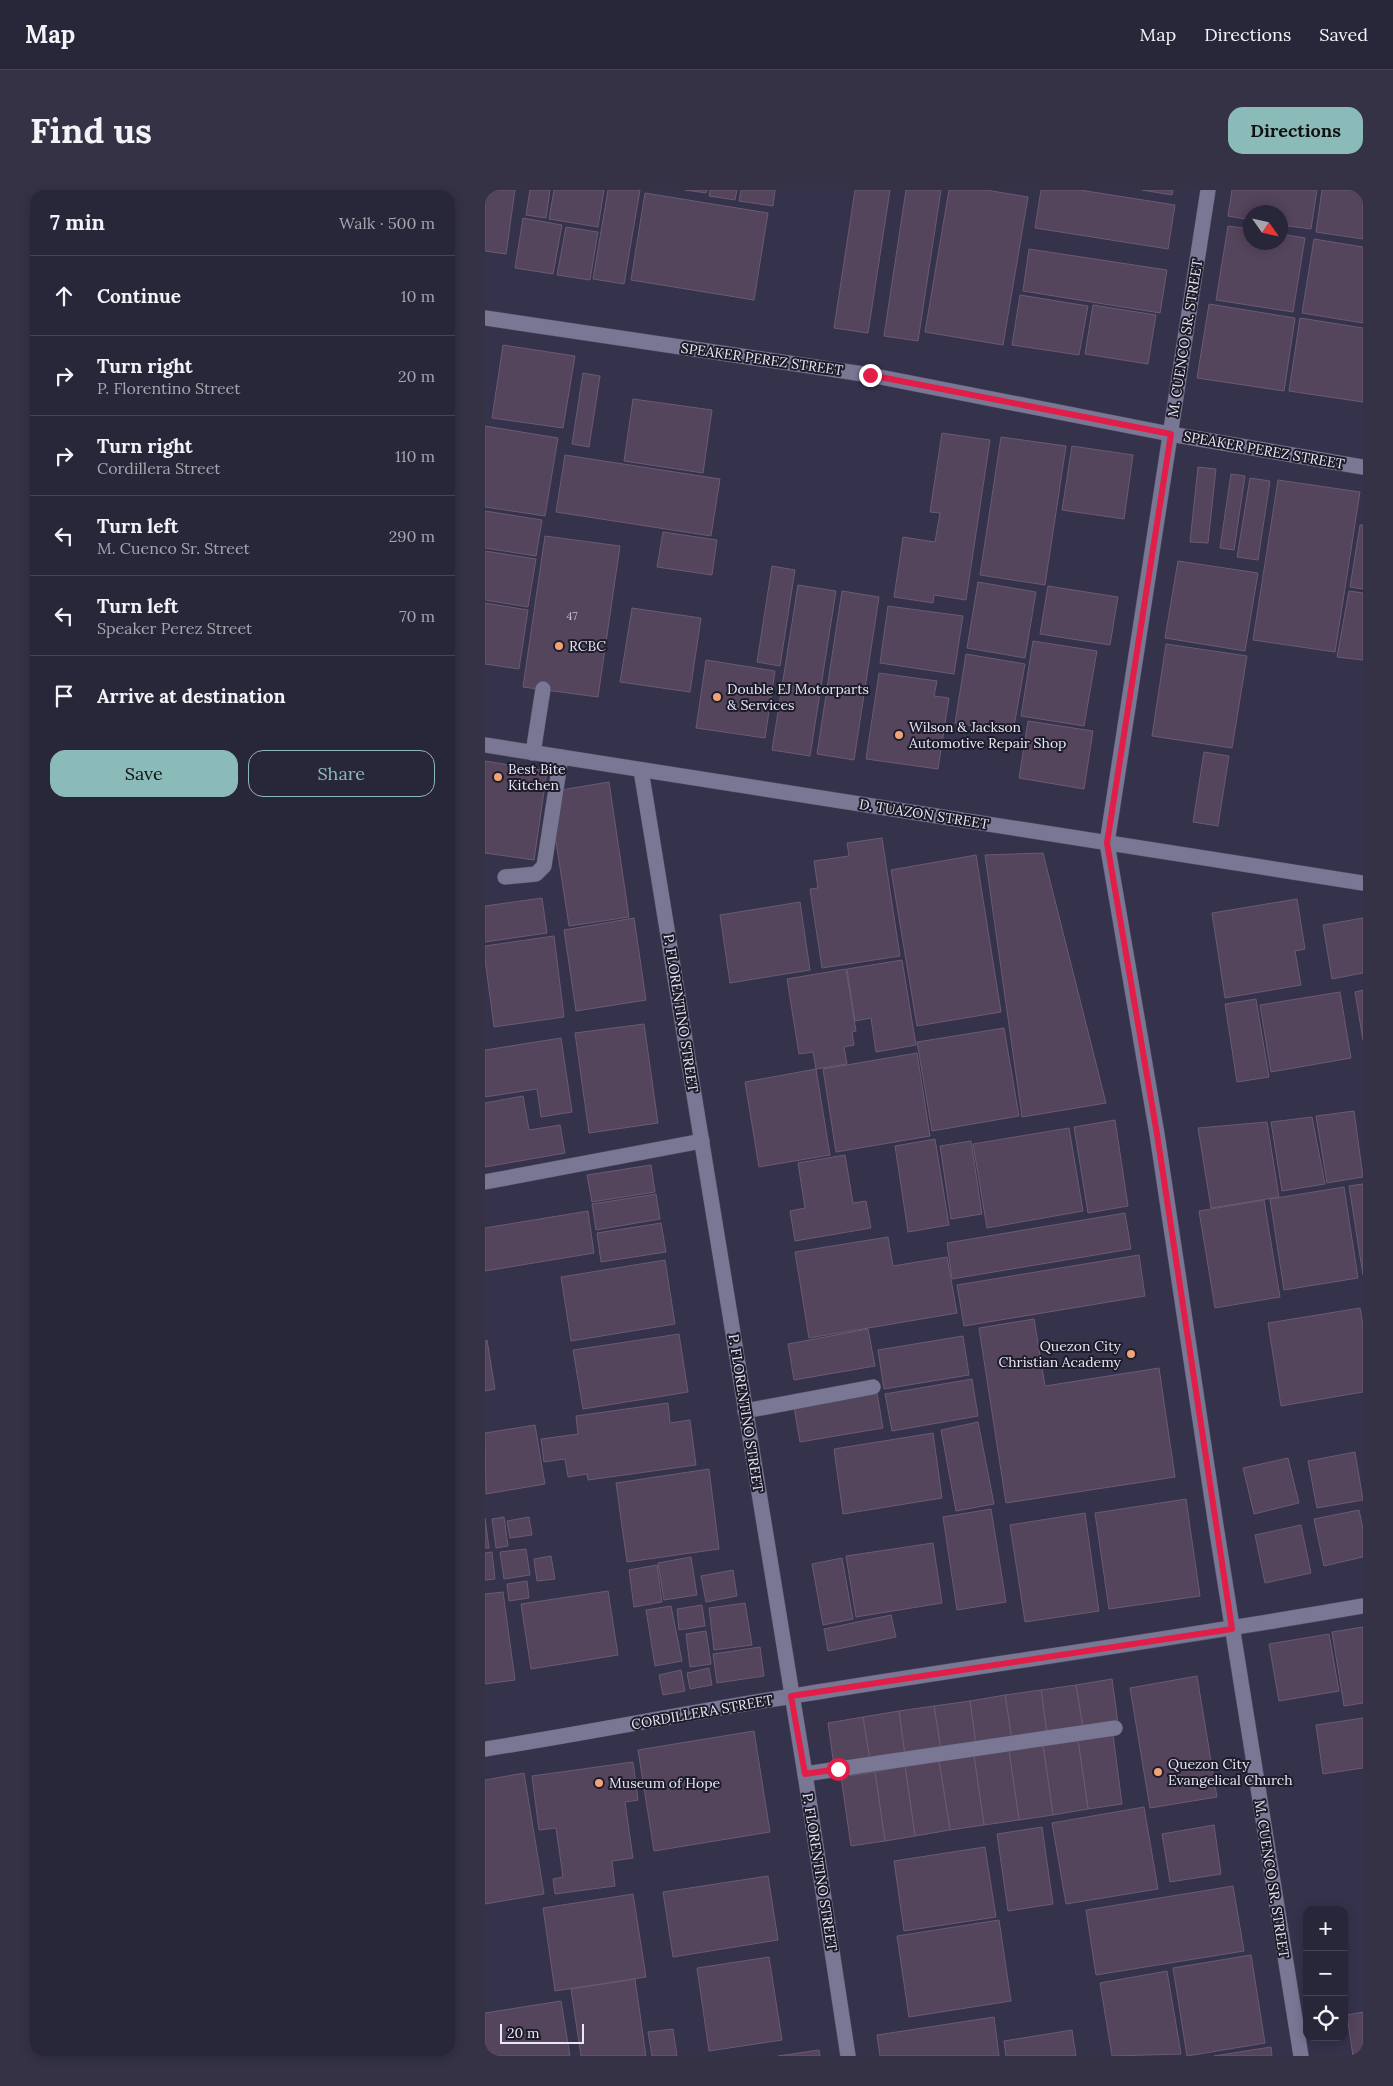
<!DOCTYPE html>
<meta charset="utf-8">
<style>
body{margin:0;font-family:Lora,serif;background:#343244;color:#f1f3f6}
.controls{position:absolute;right:15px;bottom:15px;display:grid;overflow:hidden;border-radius:10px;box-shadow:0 2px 12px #0003}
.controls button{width:45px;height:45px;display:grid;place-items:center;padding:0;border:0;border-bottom:1px solid #444353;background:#282639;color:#f1f3f6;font:25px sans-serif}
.compass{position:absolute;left:758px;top:15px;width:45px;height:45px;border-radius:50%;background:#282639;box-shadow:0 2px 12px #0003;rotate:124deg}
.scale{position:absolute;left:15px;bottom:12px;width:84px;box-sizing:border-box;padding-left:5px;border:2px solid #e8e7f8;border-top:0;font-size:14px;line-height:18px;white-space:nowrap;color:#e8e7f8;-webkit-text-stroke:4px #1d1c28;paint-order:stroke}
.stop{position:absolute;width:15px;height:15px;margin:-11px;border:4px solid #e11d48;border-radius:50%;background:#fff}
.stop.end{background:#e11d48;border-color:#fff;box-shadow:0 1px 5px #0008}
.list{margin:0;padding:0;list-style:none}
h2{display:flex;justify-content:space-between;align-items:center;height:65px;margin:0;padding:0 20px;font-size:21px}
h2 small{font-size:16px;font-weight:400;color:#a5a5ae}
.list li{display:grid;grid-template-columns:32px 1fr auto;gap:15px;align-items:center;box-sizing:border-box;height:80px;padding:0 20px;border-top:1px solid #444353}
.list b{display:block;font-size:19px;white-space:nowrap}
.list p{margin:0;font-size:16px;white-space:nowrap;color:#a5a5ae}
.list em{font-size:16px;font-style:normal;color:#a5a5ae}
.actions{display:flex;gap:10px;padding:15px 20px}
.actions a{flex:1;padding:11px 0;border:1px solid #8bbbb9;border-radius:15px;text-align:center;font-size:18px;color:#8bbbb9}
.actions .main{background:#8bbbb9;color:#111}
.icon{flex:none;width:28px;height:28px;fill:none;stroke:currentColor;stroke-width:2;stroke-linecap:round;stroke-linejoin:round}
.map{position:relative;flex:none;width:878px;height:1866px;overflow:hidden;border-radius:15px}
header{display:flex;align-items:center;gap:30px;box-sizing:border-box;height:70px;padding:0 25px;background:#282639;border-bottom:1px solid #444353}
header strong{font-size:24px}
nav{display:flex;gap:28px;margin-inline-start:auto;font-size:18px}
.intro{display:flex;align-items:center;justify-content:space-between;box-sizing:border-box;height:120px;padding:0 30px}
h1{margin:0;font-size:35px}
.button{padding:12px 22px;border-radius:15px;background:#8bbbb9;color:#111;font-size:18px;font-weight:700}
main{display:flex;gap:30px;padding:0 30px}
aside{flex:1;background:#282639;border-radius:15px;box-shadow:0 2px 12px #0003}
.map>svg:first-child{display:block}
</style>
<header>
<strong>Map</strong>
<nav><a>Map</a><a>Directions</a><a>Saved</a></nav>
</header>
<div class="intro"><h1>Find us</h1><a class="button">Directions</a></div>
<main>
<aside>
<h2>7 min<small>Walk · 500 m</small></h2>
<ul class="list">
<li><svg class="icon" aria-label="ahead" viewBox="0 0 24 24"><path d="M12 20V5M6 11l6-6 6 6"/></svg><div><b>Continue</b></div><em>10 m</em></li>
<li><svg class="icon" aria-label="right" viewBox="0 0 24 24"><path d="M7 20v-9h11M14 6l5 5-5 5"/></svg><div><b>Turn right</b><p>P. Florentino Street</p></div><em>20 m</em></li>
<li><svg class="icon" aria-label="right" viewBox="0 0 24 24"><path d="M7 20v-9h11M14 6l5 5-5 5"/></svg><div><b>Turn right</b><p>Cordillera Street</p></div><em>110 m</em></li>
<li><svg class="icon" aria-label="left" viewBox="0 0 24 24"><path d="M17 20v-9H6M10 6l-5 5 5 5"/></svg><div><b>Turn left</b><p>M. Cuenco Sr. Street</p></div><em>290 m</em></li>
<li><svg class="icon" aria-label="left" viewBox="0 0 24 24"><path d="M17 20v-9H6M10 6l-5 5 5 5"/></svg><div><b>Turn left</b><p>Speaker Perez Street</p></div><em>70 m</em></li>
<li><svg class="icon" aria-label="arrive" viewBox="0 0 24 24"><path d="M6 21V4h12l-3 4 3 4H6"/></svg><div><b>Arrive at destination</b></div></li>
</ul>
<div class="actions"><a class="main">Save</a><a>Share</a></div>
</aside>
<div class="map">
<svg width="878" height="1866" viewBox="0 0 878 1866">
<rect width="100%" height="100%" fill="#35324c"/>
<!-- building -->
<g fill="#54445c" stroke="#6b5a73">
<polygon points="0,0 30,0 21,64 0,61"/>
<polygon points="45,0 65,0 61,28 41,25"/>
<polygon points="69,0 119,0 113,37 64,29"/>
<polygon points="123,0 155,0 139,94 108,89"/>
<polygon points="200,0 222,0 221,3"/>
<polygon points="225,0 252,0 250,10 224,6"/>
<polygon points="256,0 290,0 288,16 254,11"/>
<polygon points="370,0 405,0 383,143 349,138"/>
<polygon points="421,0 456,0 433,151 399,146"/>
<polygon points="464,0 501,0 543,7 518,155 440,142"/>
<polygon points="556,0 595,0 690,15 683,59 550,38"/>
<polygon points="657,0 688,0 687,5"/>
<polygon points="747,0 832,0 826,39 796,35 796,22 766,22 766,30 743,26"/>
<polygon points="837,0 878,0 878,49 831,42"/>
<polygon points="160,3 283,23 269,110 146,90"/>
<polygon points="38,28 77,35 68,84 30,78"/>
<polygon points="743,36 766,39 766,52 796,52 796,44 820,48 808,122 731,110"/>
<polygon points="81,37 113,42 105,90 72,85"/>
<polygon points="829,49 878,57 878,133 817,123"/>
<polygon points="544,59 682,80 675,123 538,101"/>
<polygon points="535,105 603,116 594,165 527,155"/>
<polygon points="724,114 810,128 799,201 712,188"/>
<polygon points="608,115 671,125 663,174 600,164"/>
<polygon points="815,128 878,138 878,212 804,201"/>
<polygon points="18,155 90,166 78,238 7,228"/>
<polygon points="98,183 115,186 104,257 87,254"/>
<polygon points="148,209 227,220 218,283 139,271"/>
<polygon points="0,236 73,248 60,326 0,317"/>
<polygon points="457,243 505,250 481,410 449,405 448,413 409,407 418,347 450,352 455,323 445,322"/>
<polygon points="516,247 581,256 560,395 495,385"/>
<polygon points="587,256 648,265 639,329 577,320"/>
<polygon points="80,265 235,289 226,346 71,322"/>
<polygon points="713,277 731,279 723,353 705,352"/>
<polygon points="746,284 760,286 749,360 735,358"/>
<polygon points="765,288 785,291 773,370 752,367"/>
<polygon points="793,290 875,302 850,462 768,450"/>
<polygon points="0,321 57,330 51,366 0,358"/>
<polygon points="875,335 878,335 878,399 865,397"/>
<polygon points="178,342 232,350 227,385 172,377"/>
<polygon points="60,346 135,356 113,507 38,497"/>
<polygon points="0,361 51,369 43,417 0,410"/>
<polygon points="693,371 773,383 760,461 680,448"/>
<polygon points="287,376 310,380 295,476 272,472"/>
<polygon points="493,392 551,402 540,468 482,458"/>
<polygon points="313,395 351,401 325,566 287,560"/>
<polygon points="563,396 633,407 625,455 555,444"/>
<polygon points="357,401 394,407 369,570 332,564"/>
<polygon points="864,401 878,403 878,470 852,467"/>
<polygon points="0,413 43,420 34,479 0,474"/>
<polygon points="403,416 478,426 469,484 395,473"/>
<polygon points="147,418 216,428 205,502 135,492"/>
<polygon points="548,451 612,461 599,536 536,526"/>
<polygon points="681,454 762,466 747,558 667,546"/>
<polygon points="481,464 540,474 528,542 470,533"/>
<polygon points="221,470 290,481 280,548 211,538"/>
<polygon points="394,483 452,491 449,506 464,508 453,579 381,569"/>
<polygon points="543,531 608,541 599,599 534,588"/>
<polygon points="719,562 744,566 733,636 708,632"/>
<polygon points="0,571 62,581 49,670 0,663"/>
<polygon points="124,592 144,727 84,736 70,645 76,600"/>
<polygon points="397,648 415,766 337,778 325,699 333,698 329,671 364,666 362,653"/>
<polygon points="558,663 621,913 537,927 500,665"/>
<polygon points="491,665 516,822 432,836 406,680"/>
<polygon points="57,708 62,743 0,752 0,716"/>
<polygon points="812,709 820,759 810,761 816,795 740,808 727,723"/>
<polygon points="315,712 325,780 245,793 235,725"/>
<polygon points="149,728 161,810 91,821 79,740"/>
<polygon points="878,728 878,783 847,789 838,735"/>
<polygon points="69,746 79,827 9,837 0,769 0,756"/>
<polygon points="417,770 431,855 391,862 386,828 370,831 362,779"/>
<polygon points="361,779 371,841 367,842 369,855 359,857 362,874 331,879 328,862 314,864 302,789"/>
<polygon points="878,800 878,850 870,802"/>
<polygon points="855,802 866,868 786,882 775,815"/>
<polygon points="771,809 784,887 752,892 740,814"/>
<polygon points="159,834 173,933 104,943 90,843"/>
<polygon points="519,838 534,926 447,941 432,852"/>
<polygon points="76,848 87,922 56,927 52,899 0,907 0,860"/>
<polygon points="432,863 445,946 351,962 338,879"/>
<polygon points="331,879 345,965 274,977 260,892"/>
<polygon points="38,906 44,940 75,935 80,963 0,977 0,913"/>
<polygon points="869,921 878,987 842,993 831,926"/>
<polygon points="827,927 840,994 797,1001 786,932"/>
<polygon points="630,930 643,1016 603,1023 589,937"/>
<polygon points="782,932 794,1007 726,1018 713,938"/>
<polygon points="584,938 598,1021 502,1038 488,954"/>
<polygon points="450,949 464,1035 423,1042 410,956"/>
<polygon points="486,951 497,1024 466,1029 455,956"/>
<polygon points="360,965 368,1013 381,1011 386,1038 310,1051 305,1021 320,1018 313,973"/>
<polygon points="166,975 170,1002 107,1012 102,985"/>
<polygon points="878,994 878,1085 864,996"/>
<polygon points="859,997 873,1088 799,1100 785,1009"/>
<polygon points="171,1004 175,1029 111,1040 107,1014"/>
<polygon points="779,1010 795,1107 730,1118 714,1021"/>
<polygon points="103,1021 109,1063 0,1081 0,1038"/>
<polygon points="640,1023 646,1059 467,1089 462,1053"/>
<polygon points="176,1033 181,1062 116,1072 112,1043"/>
<polygon points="403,1047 408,1076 462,1067 472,1123 324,1148 310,1062"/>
<polygon points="654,1065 660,1106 479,1136 472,1095"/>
<polygon points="180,1070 190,1134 86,1151 76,1087"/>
<polygon points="875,1118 878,1135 878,1202 796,1216 783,1133"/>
<polygon points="549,1129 560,1196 674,1178 690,1287 521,1313 494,1138"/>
<polygon points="383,1139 390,1176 309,1190 303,1154"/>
<polygon points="194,1144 203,1202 98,1219 88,1160"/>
<polygon points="478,1146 484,1185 399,1199 393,1160"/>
<polygon points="2,1150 10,1199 0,1201 0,1151"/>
<polygon points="487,1189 493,1226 407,1241 400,1204"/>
<polygon points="392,1203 398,1238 315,1252 309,1217"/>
<polygon points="183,1213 185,1233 205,1230 211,1275 103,1290 102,1284 83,1287 80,1269 59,1272 56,1249 93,1244 91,1226"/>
<polygon points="493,1232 509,1314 471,1321 456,1240"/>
<polygon points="50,1235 60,1294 1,1304 0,1243"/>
<polygon points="448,1243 457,1308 358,1324 349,1259"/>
<polygon points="870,1262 878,1310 832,1318 823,1271"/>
<polygon points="803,1268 814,1313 769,1324 758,1278"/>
<polygon points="224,1279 234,1359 142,1372 131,1293"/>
<polygon points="701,1309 715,1406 624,1419 610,1323"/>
<polygon points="506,1319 521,1412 472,1420 458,1327"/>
<polygon points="874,1320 878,1339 878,1367 839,1376 829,1329"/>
<polygon points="600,1323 614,1421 540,1432 525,1335"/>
<polygon points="19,1327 23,1356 11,1358 7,1329"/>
<polygon points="44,1327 47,1345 25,1348 22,1331"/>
<polygon points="0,1328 4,1358 0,1358"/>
<polygon points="816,1335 826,1383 780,1393 770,1345"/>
<polygon points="448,1353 457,1413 371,1427 361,1366"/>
<polygon points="41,1359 45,1385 19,1389 15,1362"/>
<polygon points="7,1362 10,1389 0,1390 0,1363"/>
<polygon points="66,1366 70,1389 52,1391 49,1369"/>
<polygon points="206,1367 212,1405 179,1410 173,1373"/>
<polygon points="357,1368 368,1429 338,1435 327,1374"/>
<polygon points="172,1375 177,1412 149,1417 144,1380"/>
<polygon points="248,1380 252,1406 221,1412 216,1386"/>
<polygon points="42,1391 44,1408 24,1411 22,1394"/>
<polygon points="123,1401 133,1465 46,1479 36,1414"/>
<polygon points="18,1402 30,1490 0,1494 0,1404"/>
<polygon points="260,1413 267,1455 229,1460 224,1418"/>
<polygon points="217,1415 220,1436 194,1440 192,1419"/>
<polygon points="186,1416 197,1471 170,1476 161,1420"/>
<polygon points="406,1425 411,1447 343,1461 339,1439"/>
<polygon points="878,1437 878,1513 859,1516 847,1442"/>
<polygon points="221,1441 226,1474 205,1477 201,1444"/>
<polygon points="844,1444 854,1501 794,1511 784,1454"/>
<polygon points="275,1457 279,1486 232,1493 228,1464"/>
<polygon points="224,1478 227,1495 205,1499 202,1483"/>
<polygon points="196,1480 200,1501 178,1505 174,1485"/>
<polygon points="712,1486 732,1607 665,1618 645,1498"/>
<polygon points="627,1489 633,1533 598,1538 591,1495"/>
<polygon points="591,1495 598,1538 562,1544 556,1500"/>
<polygon points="556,1500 562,1544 527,1550 520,1505"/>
<polygon points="520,1505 527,1550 491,1555 485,1511"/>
<polygon points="485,1511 491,1555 456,1560 449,1516"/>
<polygon points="449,1516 456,1560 420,1566 414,1521"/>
<polygon points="414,1521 420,1566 385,1571 378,1527"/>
<polygon points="378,1527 385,1571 349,1576 343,1533"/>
<polygon points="878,1528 878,1578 838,1584 831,1535"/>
<polygon points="269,1541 285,1642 169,1661 153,1560"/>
<polygon points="628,1545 637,1614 603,1619 593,1550"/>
<polygon points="593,1550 603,1619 568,1625 558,1555"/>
<polygon points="558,1555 568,1625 534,1630 524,1561"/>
<polygon points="524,1561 534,1630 499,1635 489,1566"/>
<polygon points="489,1566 499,1635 465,1640 454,1571"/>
<polygon points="454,1571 465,1640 430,1646 420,1576"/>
<polygon points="148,1572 153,1610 140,1612 148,1668 127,1671 130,1696 70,1704 68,1689 78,1687 71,1638 54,1640 47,1586"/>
<polygon points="420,1576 430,1646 400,1651 390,1582"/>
<polygon points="390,1582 400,1651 366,1656 356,1587"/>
<polygon points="39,1583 59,1704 0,1714 0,1590"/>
<polygon points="659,1617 673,1699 581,1714 567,1633"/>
<polygon points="729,1635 736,1684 685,1692 677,1644"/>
<polygon points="557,1637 568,1714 523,1721 512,1644"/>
<polygon points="500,1657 511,1727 419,1741 409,1671"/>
<polygon points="283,1686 293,1750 188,1767 178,1702"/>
<polygon points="748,1696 759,1761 611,1785 601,1720"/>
<polygon points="148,1704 161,1787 70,1801 58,1718"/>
<polygon points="514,1730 526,1811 424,1827 412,1746"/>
<polygon points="766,1765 780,1853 702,1866 688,1778"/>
<polygon points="284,1767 297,1850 224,1861 212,1778"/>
<polygon points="682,1781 696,1864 627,1866 615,1793"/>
<polygon points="150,1789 161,1866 96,1866 86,1799"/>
<polygon points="76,1811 85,1866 0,1866 0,1823"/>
<polygon points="878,1822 878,1866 868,1866 862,1825"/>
<polygon points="509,1827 514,1866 395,1866 392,1845"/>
<polygon points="188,1839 192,1866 167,1866 163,1842"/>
<polygon points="587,1840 591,1866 521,1866 519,1851"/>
<polygon points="786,1857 787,1866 729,1866"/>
<polygon points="334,1860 335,1866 293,1866"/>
</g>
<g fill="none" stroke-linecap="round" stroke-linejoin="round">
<defs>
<g id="minor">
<polyline points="723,0 622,653 672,944 731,1336 816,1866"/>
<polyline points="0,128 385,185 685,244 878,277"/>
<polyline points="0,555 878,693"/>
<polyline points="48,563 58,499"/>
<polyline points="156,580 320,1584 363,1866"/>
<polyline points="20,687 51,684 59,676 76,567"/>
<polyline points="0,992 217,951"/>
<polyline points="260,1221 388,1197"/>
<path d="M0,1559C103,1543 205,1522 308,1506C498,1475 689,1449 878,1416"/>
<polyline points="320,1584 630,1538"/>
</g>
</defs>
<!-- minor casing -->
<use href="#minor" stroke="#524f65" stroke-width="16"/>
<!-- minor -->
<use href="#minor" stroke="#7a7795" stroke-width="15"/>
</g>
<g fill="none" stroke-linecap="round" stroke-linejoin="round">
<!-- route -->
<polyline stroke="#e11d48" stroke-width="6" points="353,1579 320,1584 306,1506 747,1439 672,944 622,653 686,244 385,185"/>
</g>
<!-- markers -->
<g fill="#efa377" stroke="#1d1c28" stroke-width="2">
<circle cx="74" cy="456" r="5"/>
<circle cx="232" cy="507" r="5"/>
<circle cx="414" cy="545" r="5"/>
<circle cx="13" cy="587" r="5"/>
<circle cx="646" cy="1164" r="5"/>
<circle cx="673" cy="1582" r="5"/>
<circle cx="114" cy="1593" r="5"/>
</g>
<g text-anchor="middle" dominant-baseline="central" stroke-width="4" stroke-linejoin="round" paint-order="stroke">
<!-- number labels -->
<g font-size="11" fill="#c3bed1">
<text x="87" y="426">47</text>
</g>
<!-- street labels -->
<g font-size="14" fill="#e8e7f8" stroke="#1d1c28">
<text transform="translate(700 148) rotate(-81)">M. CUENCO SR. STREET</text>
<text transform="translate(277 169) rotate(8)">SPEAKER PEREZ STREET</text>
<text transform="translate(779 260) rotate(10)">SPEAKER PEREZ STREET</text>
<text transform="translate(439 624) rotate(9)">D. TUAZON STREET</text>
<text transform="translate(196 823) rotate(81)">P. FLORENTINO STREET</text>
<text transform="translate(261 1223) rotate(81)">P. FLORENTINO STREET</text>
<text transform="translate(217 1522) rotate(-10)">CORDILLERA STREET</text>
<text transform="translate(335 1682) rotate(81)">P. FLORENTINO STREET</text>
<text transform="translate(787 1689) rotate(81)">M. CUENCO SR. STREET</text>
</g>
<!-- poi labels -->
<g font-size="14" fill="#e8e7f8" stroke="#1d1c28" text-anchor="start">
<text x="84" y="456">RCBC</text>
<text x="242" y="499">Double EJ Motorparts<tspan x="242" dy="16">&amp; Services</tspan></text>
<text x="424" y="537">Wilson &amp; Jackson<tspan x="424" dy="16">Automotive Repair Shop</tspan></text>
<text x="23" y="579">Best Bite<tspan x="23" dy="16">Kitchen</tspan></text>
<text x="636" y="1156" text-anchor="end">Quezon City<tspan x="636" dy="16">Christian Academy</tspan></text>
<text x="683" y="1574">Quezon City<tspan x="683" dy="16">Evangelical Church</tspan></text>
<text x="124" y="1593">Museum of Hope</text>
</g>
</g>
</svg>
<div class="controls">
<button>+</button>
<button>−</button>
<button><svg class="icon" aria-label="locate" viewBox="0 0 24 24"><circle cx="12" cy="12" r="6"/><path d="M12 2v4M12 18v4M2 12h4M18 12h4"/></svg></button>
</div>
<svg class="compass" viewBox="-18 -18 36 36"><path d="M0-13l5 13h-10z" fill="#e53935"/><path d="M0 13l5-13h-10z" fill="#a5a5ae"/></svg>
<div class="scale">20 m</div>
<div class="stop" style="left:353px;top:1579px"></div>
<div class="stop end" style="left:385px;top:185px"></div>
</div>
</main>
